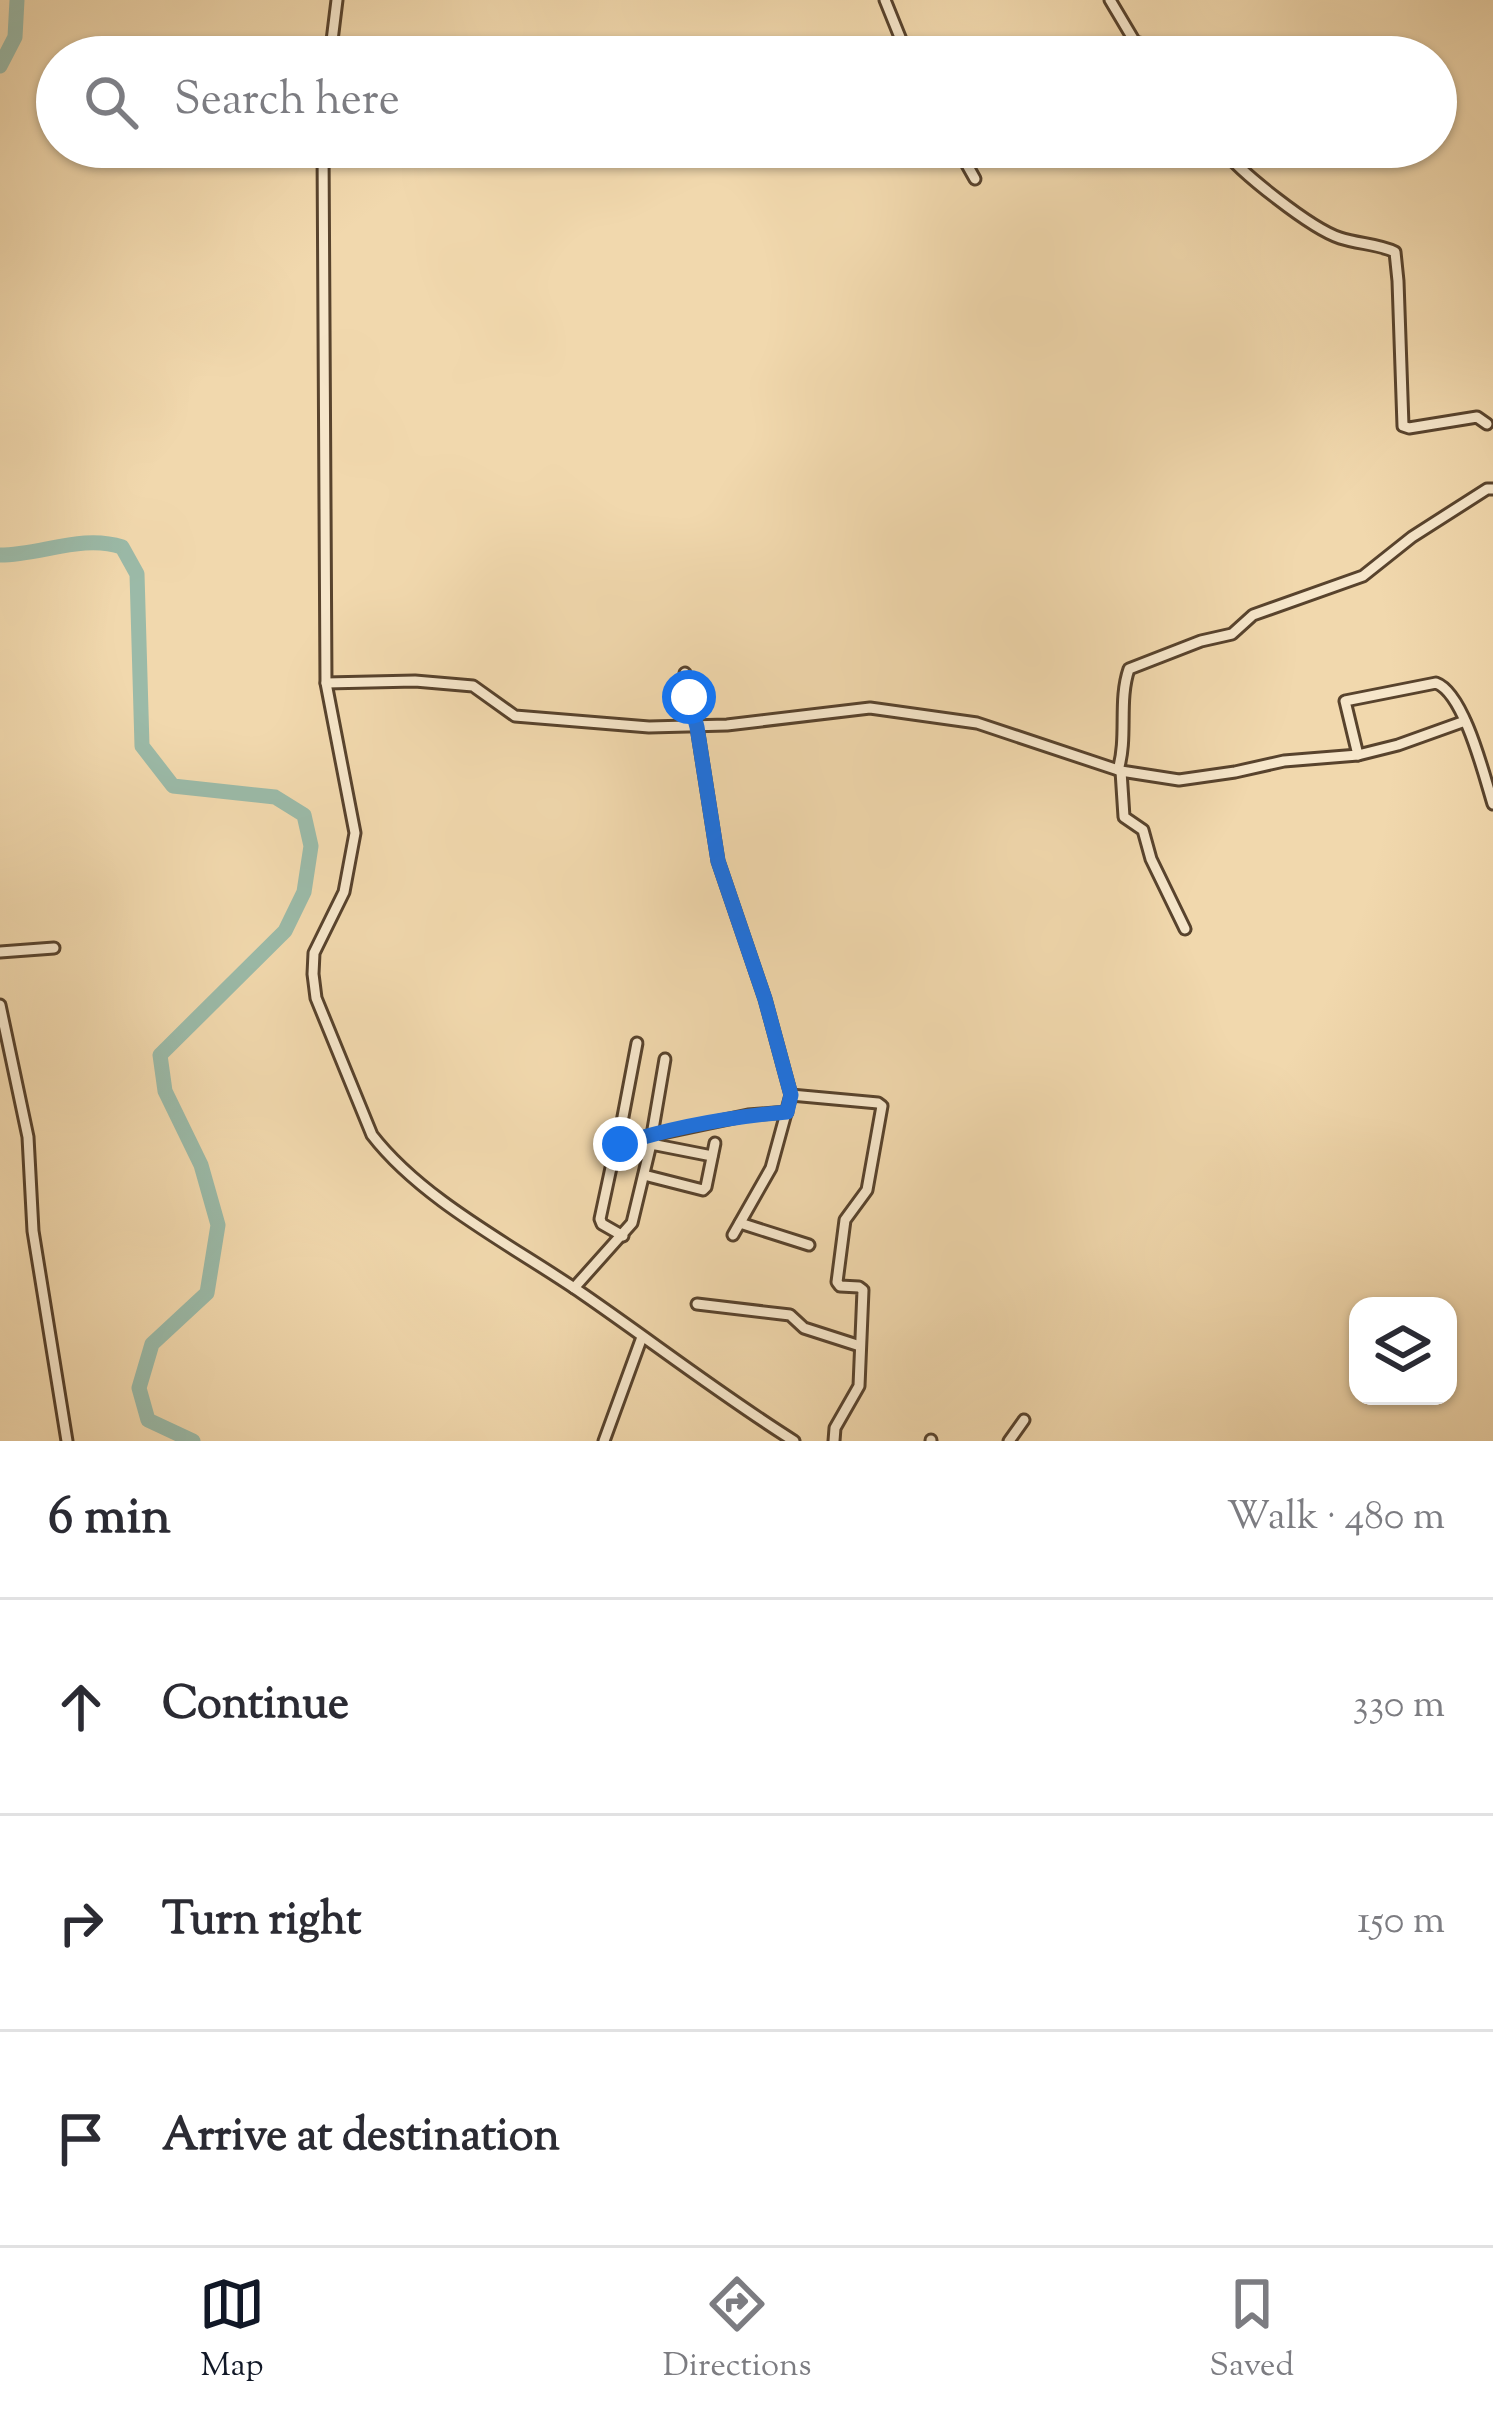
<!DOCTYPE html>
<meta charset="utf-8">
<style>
body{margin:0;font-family:"Sorts Mill Goudy",serif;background:#f2f2f3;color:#2b2b33}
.controls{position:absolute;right:36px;bottom:36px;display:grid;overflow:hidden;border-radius:24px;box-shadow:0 3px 9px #0004}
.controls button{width:108px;height:108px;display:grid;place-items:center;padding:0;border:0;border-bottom:3px solid #e1e1e2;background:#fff;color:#2b2b33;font:60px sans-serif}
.stop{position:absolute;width:36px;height:36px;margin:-27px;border:9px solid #1a73e8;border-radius:50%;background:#fff}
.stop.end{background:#1a73e8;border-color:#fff;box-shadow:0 3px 12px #0008}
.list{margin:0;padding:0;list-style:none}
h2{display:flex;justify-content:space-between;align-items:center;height:156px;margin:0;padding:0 48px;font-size:51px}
h2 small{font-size:39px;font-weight:400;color:#7c7c81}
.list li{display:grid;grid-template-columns:78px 1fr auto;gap:36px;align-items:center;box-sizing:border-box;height:216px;padding:0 48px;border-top:3px solid #e1e1e2}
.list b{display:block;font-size:45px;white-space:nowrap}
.list em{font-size:39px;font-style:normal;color:#7c7c81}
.icon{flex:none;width:66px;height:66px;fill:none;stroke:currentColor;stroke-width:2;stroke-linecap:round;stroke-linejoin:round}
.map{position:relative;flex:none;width:1493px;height:1441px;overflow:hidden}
.search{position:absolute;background:#fff;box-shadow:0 3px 9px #0004;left:36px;right:36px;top:36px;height:132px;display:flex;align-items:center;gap:30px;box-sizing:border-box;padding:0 42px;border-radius:66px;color:#7c7c81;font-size:45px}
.sheet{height:804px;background:#fff}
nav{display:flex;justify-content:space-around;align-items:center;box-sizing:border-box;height:168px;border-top:3px solid #e1e1e2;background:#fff;font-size:33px;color:#7c7c81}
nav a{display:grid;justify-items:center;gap:6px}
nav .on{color:#111827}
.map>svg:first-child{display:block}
</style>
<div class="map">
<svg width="1493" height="1441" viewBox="0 0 1493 1441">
<rect width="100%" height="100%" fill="#f1d8ad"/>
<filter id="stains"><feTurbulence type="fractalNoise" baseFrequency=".00167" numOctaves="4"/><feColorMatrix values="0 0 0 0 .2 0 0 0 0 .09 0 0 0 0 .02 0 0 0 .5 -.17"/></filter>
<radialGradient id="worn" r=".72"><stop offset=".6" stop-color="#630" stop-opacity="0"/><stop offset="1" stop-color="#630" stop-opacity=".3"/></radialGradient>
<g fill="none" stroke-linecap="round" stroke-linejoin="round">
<!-- river -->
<g stroke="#9bbaa8" stroke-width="15">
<polyline points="0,66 15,37 17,0"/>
<path d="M0,555C41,555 82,534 122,547L137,574L142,746L173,786L275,797L304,815L311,846L304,892L285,931L160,1055L165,1091L201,1165L218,1225L207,1293L152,1344L139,1388L148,1420L193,1441"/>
</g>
<defs>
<g id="minor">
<polyline points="885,0 908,57"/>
<polyline points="1110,0 1135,42 1165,49 1170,57"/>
<polyline points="330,57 337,0"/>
<path d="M323,147L326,683L355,833L344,892L314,953L313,974L316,998L372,1135C423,1201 515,1247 583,1294C654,1343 721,1395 794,1441"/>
<polyline points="957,147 975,179"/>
<path d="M1221,147C1239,172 1312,229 1340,238C1358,244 1379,244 1395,252L1398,281L1403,426L1409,428L1477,417L1487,424"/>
<polyline points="685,673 697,727 718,861 765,999 791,1095 771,1168 733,1235"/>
<path d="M326,683L415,681L473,686L515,716L649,727L727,725L870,708L977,723L1121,771L1179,780L1235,772L1284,761L1358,755L1345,701L1436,683C1464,693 1484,775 1493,804"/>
<polyline points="1358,755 1398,745 1465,721"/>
<path d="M1118,770C1128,737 1118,701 1129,669L1201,641L1232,634L1253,615L1363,576L1412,537L1487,489H1493"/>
<polyline points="1121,771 1124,817 1143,830 1151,859 1185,929"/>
<polyline points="0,952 54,948"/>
<polyline points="0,1005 28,1137 33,1231 67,1441"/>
<polyline points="791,1095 878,1103 882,1106 867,1190 845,1220 837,1282 840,1286 859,1287 863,1290 859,1386 835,1428 834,1441"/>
<polyline points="652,1135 665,1059"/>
<polyline points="618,1143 637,1043"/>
<polyline points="651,1144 712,1156"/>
<polyline points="644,1175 703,1190 706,1187 715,1143"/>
<polyline points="740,1223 809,1245"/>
<polyline points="623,1236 602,1224 600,1219 615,1149 623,1142 655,1135"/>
<polyline points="574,1288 632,1223 651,1144 658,1134 748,1115 787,1112"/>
<polyline points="697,1304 790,1315 804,1328 860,1346"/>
<polyline points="931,1440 931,1441"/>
<polyline points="604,1441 642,1337"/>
<polyline points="1009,1441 1024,1420"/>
</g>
</defs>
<!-- minor casing -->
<use href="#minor" stroke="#58432d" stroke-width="15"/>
<!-- minor -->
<use href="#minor" stroke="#f6e6ca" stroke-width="9"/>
</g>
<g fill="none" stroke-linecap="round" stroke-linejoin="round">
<!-- route -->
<path stroke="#1a73e8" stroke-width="15" d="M620,1144C674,1127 730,1117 787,1112L791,1095L765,999L718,861L697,727L689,697"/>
</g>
<rect width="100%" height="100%" filter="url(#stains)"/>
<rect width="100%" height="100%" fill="url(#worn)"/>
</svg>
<div class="controls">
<button><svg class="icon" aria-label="layers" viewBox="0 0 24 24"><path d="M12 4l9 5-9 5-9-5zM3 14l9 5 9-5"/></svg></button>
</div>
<div class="stop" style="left:689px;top:697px"></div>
<div class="stop end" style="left:620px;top:1144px"></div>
<div class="search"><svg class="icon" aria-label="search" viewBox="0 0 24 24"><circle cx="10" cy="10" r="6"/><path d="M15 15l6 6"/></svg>Search here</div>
</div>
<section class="sheet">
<h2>6 min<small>Walk · 480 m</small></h2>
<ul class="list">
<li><svg class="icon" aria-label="ahead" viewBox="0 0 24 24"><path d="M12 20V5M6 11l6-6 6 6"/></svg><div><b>Continue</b></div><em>330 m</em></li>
<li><svg class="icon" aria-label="right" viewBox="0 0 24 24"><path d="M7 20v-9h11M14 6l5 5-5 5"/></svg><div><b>Turn right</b></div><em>150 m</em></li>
<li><svg class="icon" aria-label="arrive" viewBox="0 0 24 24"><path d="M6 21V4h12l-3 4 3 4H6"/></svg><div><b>Arrive at destination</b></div></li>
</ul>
</section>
<nav>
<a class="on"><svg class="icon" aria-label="map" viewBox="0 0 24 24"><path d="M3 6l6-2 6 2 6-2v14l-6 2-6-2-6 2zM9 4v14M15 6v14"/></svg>Map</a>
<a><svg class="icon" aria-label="directions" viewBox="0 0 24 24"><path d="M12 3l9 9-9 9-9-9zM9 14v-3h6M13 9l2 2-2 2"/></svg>Directions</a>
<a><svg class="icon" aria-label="saved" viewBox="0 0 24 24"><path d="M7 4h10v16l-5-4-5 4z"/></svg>Saved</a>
</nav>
